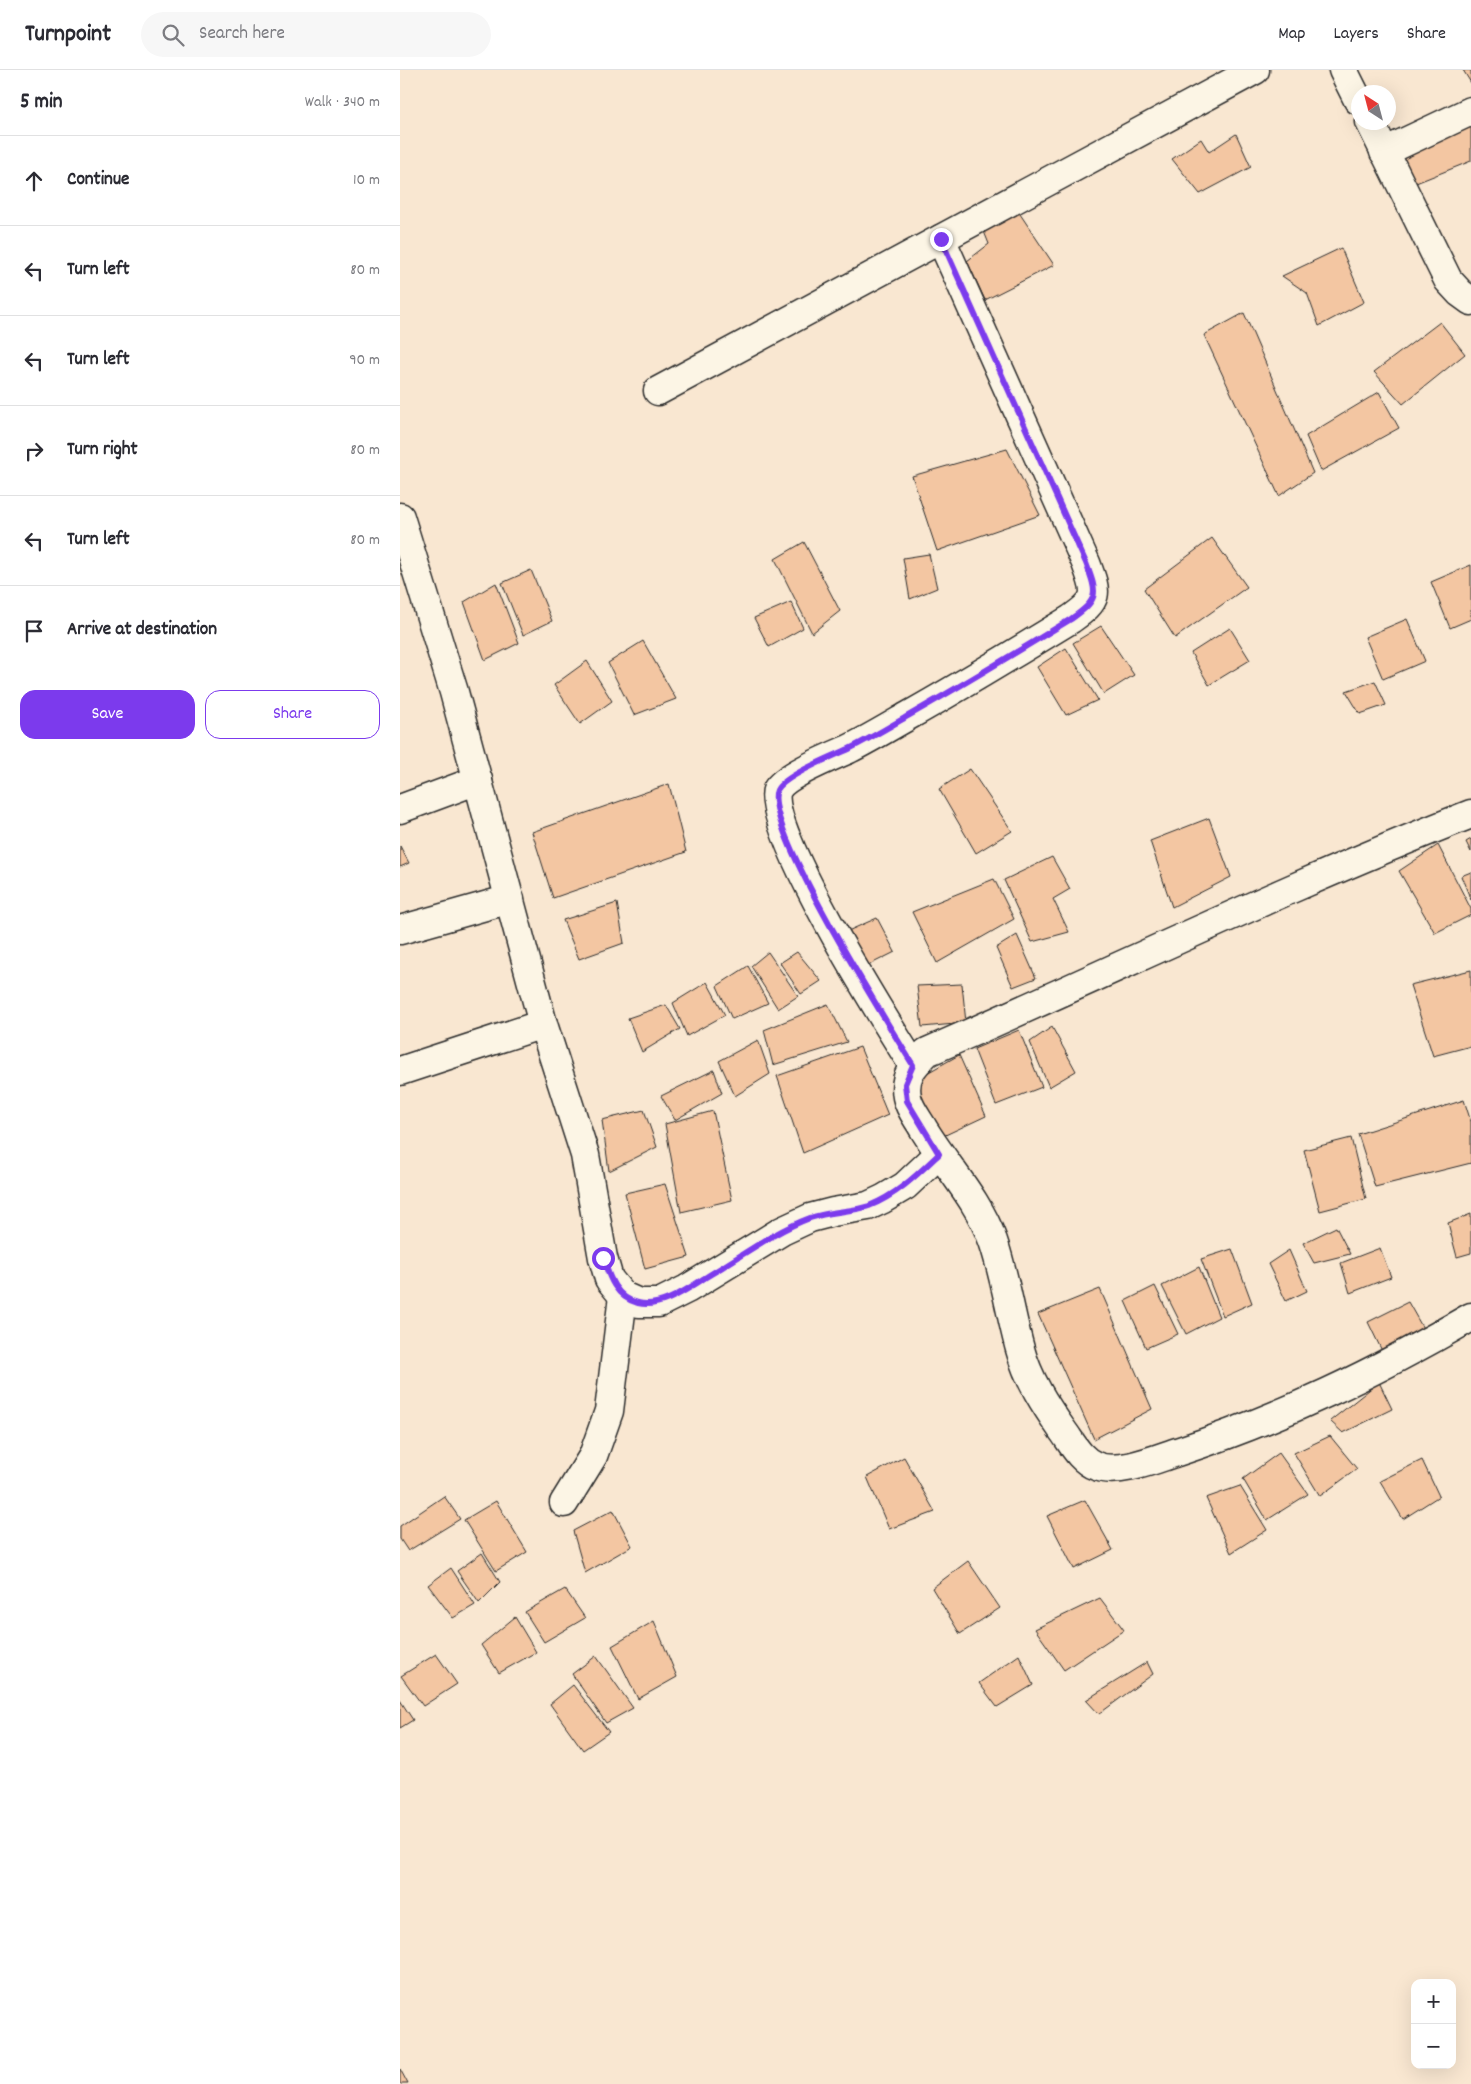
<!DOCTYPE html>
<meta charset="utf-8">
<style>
body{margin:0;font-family:Dekko,sans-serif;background:#f7f7f7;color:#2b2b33}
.controls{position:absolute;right:15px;bottom:15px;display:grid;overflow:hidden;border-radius:10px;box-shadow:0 5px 20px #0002}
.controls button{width:45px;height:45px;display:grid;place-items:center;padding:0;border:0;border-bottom:1px solid #e1e1e2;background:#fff;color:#2b2b33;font:25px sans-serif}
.compass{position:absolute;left:951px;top:15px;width:45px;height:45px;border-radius:50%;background:#fff;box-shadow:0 5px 20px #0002;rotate:324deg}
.stop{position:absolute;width:15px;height:15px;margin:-11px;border:4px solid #7c3aed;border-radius:50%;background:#fff}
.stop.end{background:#7c3aed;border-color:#fff;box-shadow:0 1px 5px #0008}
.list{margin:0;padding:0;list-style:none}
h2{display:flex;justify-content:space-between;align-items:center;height:65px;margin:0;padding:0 20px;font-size:21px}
h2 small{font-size:16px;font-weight:400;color:#7c7c81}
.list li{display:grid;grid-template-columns:32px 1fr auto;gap:15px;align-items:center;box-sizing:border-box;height:90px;padding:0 20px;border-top:1px solid #e1e1e2}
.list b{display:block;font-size:19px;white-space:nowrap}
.list em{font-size:16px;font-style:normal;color:#7c7c81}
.actions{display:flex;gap:10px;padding:15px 20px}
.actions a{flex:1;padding:11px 0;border:1px solid #7c3aed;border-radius:15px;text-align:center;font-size:18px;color:#7c3aed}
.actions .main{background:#7c3aed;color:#fff}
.icon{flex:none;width:28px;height:28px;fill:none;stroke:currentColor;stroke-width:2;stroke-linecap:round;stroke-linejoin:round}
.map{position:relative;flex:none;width:1071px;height:2014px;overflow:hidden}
header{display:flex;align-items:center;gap:30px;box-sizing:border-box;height:70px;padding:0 25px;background:#fff;border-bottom:1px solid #e1e1e2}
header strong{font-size:24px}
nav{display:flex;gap:28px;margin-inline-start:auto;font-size:18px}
.search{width:350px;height:45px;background:#f7f7f7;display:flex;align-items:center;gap:12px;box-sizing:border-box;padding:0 18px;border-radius:28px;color:#7c7c81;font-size:19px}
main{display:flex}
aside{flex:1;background:#fff}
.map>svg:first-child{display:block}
</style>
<header>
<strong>Turnpoint</strong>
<div class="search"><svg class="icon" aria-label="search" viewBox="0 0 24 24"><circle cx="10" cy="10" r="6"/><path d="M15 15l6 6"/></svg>Search here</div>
<nav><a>Map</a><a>Layers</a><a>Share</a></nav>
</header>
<main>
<aside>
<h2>5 min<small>Walk · 340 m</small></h2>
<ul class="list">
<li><svg class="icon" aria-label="ahead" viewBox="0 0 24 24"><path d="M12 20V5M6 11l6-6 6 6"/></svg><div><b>Continue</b></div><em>10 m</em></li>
<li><svg class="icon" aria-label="left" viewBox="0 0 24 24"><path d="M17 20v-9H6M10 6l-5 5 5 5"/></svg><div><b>Turn left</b></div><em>80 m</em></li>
<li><svg class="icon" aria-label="left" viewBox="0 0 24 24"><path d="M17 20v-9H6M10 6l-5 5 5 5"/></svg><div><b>Turn left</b></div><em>90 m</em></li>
<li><svg class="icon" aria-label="right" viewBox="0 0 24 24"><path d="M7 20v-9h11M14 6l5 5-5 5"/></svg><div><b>Turn right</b></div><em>80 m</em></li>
<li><svg class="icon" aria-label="left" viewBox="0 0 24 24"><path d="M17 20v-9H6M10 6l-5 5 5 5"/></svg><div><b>Turn left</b></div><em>80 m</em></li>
<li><svg class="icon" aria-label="arrive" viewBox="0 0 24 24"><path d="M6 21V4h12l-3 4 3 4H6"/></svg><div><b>Arrive at destination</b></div></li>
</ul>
<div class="actions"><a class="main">Save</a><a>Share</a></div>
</aside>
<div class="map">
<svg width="1071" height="2014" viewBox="0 0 1071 2014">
<rect width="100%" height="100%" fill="#f9e7d1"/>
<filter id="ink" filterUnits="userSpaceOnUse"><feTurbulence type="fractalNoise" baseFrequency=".02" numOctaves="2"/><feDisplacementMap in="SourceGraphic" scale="10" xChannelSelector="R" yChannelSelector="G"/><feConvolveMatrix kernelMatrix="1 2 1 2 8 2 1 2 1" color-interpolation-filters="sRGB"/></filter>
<g filter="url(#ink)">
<!-- building -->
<g fill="#f3c6a2" stroke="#2b2b2b">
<polygon points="1063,0 1071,0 1071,13"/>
<polygon points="1071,42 1071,91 1016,113 1001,91 1034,64"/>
<polygon points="836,64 851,97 800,124 772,89 801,69 809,82"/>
<polygon points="618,141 654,195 585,230 567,191 589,174 583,159"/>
<polygon points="941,178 964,232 919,256 907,223 882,206"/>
<polygon points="844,243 913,403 879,426 804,265"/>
<polygon points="1040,252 1065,284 1003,334 974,302"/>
<polygon points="979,322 999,358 921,401 906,366"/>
<polygon points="607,379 640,445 537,481 512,406"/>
<polygon points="812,468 847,517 775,568 744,519"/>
<polygon points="404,472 440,541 412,563 375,489"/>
<polygon points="529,484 537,518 510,529 503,488"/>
<polygon points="1071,495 1071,549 1050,558 1031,512"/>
<polygon points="131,500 152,551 123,565 102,513"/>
<polygon points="96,513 119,573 85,590 64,532"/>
<polygon points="391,532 403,558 369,577 354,548"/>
<polygon points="1007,549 1025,591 983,609 965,567"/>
<polygon points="701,556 734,605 704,624 673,573"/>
<polygon points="830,558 850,590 809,615 791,583"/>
<polygon points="243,571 276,629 234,645 208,593"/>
<polygon points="666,578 698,630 666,645 637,597"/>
<polygon points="187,591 212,631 180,654 154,615"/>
<polygon points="975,611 986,635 960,644 946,621"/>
<polygon points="570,699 612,761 576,783 539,719"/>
<polygon points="269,714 286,782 153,828 132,762"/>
<polygon points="809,748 831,807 772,837 750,771"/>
<polygon points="1071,769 1071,782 1066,772"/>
<polygon points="1038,775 1071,839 1071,845 1035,863 999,801"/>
<polygon points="0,776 9,793 0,797"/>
<polygon points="652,787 670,819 653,829 669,862 632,872 604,810"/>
<polygon points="1071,802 1071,830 1061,806"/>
<polygon points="594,809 614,849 537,893 512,842"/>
<polygon points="217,833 224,873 179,889 163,850"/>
<polygon points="477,848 495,882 459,900 439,865"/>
<polygon points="617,865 636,908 613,917 596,878"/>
<polygon points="368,882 398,926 378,939 351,896"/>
<polygon points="397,882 421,911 401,924 380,893"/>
<polygon points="348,896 368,933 332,949 317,916"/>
<polygon points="1071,900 1071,976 1033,986 1010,915"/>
<polygon points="307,912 325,945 287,966 273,933"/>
<polygon points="562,914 566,953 522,957 517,916"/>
<polygon points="428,934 447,972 373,995 364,960"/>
<polygon points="266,935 280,959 242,982 228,948"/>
<polygon points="652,957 676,1001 649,1017 630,972"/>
<polygon points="619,960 642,1017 596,1035 574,979"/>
<polygon points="358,970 370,1004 335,1026 319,991"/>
<polygon points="460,977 488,1045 403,1083 377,1006"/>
<polygon points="559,985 586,1046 539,1068 511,1012"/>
<polygon points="314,1000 322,1023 275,1050 261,1026"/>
<polygon points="1064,1030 1071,1052 1071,1093 975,1117 958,1064"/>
<polygon points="244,1040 257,1077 209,1101 202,1050"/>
<polygon points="313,1041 332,1130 281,1142 265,1054"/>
<polygon points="951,1068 966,1129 920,1141 904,1080"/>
<polygon points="265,1114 289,1187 245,1199 225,1123"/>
<polygon points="1071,1144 1071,1183 1057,1187 1048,1153"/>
<polygon points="936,1157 950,1184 914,1193 903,1173"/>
<polygon points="980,1178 991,1207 950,1223 941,1193"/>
<polygon points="832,1179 852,1233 823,1246 801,1189"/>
<polygon points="889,1180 907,1221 886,1231 868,1194"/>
<polygon points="799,1197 819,1247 786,1264 762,1216"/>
<polygon points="755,1216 778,1264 746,1278 725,1231"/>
<polygon points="700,1219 752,1339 694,1369 638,1244"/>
<polygon points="1008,1232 1025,1262 983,1283 968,1252"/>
<polygon points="979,1312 992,1339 943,1363 930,1351"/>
<polygon points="930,1366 957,1399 920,1426 894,1383"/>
<polygon points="879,1383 908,1424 867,1450 843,1409"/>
<polygon points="504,1387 535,1442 489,1459 467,1407"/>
<polygon points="1022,1390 1039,1426 1003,1449 980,1411"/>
<polygon points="840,1416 867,1460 831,1483 806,1428"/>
<polygon points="44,1426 60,1449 8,1481 0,1469 0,1456"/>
<polygon points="685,1430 713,1480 674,1499 647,1446"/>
<polygon points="96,1431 127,1482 96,1501 64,1450"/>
<polygon points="213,1440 232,1476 185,1503 173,1461"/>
<polygon points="82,1483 100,1512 79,1533 57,1501"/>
<polygon points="568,1491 600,1538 560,1564 532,1518"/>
<polygon points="51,1498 75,1535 53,1548 28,1515"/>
<polygon points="165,1519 185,1548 144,1572 125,1542"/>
<polygon points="700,1528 724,1560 664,1600 635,1559"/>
<polygon points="115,1547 136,1582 99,1603 81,1575"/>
<polygon points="254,1551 277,1607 238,1629 212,1576"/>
<polygon points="36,1584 57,1614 23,1636 1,1606"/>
<polygon points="619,1585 633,1615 597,1637 579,1613"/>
<polygon points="196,1586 233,1638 206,1653 172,1604"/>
<polygon points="747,1592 753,1604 699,1644 686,1630"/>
<polygon points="173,1615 209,1662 183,1680 150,1634"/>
<polygon points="0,1630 13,1650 0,1658"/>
<polygon points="0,1999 8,2014 0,2014"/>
</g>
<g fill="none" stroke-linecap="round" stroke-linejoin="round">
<defs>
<g id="minor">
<polyline points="943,0 958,30"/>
<polyline points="970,52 1048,210 1060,223 1071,231"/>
<polyline points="984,82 1071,41"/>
<polyline points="258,321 855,0"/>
<polyline points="0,447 54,622 143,954 185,1085 203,1188 209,1209 223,1226 239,1233 259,1233 287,1219 382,1161 410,1148 433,1142 468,1136 483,1129 505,1116 539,1084"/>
<polyline points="0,739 78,710"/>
<path d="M1071,744C887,816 709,903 527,982C513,996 503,1006 507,1027C509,1038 518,1049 523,1058C546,1096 578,1129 593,1171C605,1206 610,1243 620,1279C628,1309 645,1335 663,1361C672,1373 680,1390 696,1396C718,1405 756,1389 777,1382C882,1348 976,1302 1071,1247"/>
<polyline points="0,860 110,829"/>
<path d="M513,995C489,957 361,754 377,720C384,706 433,686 449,679C469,669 489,657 508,646C563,615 617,582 671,549C699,529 698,525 686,493L541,169"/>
<polyline points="0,1001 143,954"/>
<polyline points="164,1433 193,1386 209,1341 223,1226"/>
</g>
</defs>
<!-- minor casing -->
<use href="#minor" stroke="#2b2b2b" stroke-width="31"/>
<!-- minor -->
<use href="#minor" stroke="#fcf5e5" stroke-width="28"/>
</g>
</g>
<g fill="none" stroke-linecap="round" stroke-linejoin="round" filter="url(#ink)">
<!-- route -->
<path stroke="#7c3aed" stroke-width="6" d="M203,1188C209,1207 216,1228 238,1233C263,1239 291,1216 311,1204C343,1185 375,1161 410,1148C429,1141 452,1142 469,1136C497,1125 518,1104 539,1084L507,1031L505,1014L513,995C490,957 361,754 377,720C384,706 433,686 449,679C469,669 489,657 508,646C563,615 617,582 671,549C699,529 698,525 686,493L541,169"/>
</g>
</svg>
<div class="controls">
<button>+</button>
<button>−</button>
</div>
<svg class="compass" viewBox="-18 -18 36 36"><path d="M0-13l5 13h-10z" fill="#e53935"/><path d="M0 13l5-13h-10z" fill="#7c7c81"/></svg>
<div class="stop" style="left:203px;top:1188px"></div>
<div class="stop end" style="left:541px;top:169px"></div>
</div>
</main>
